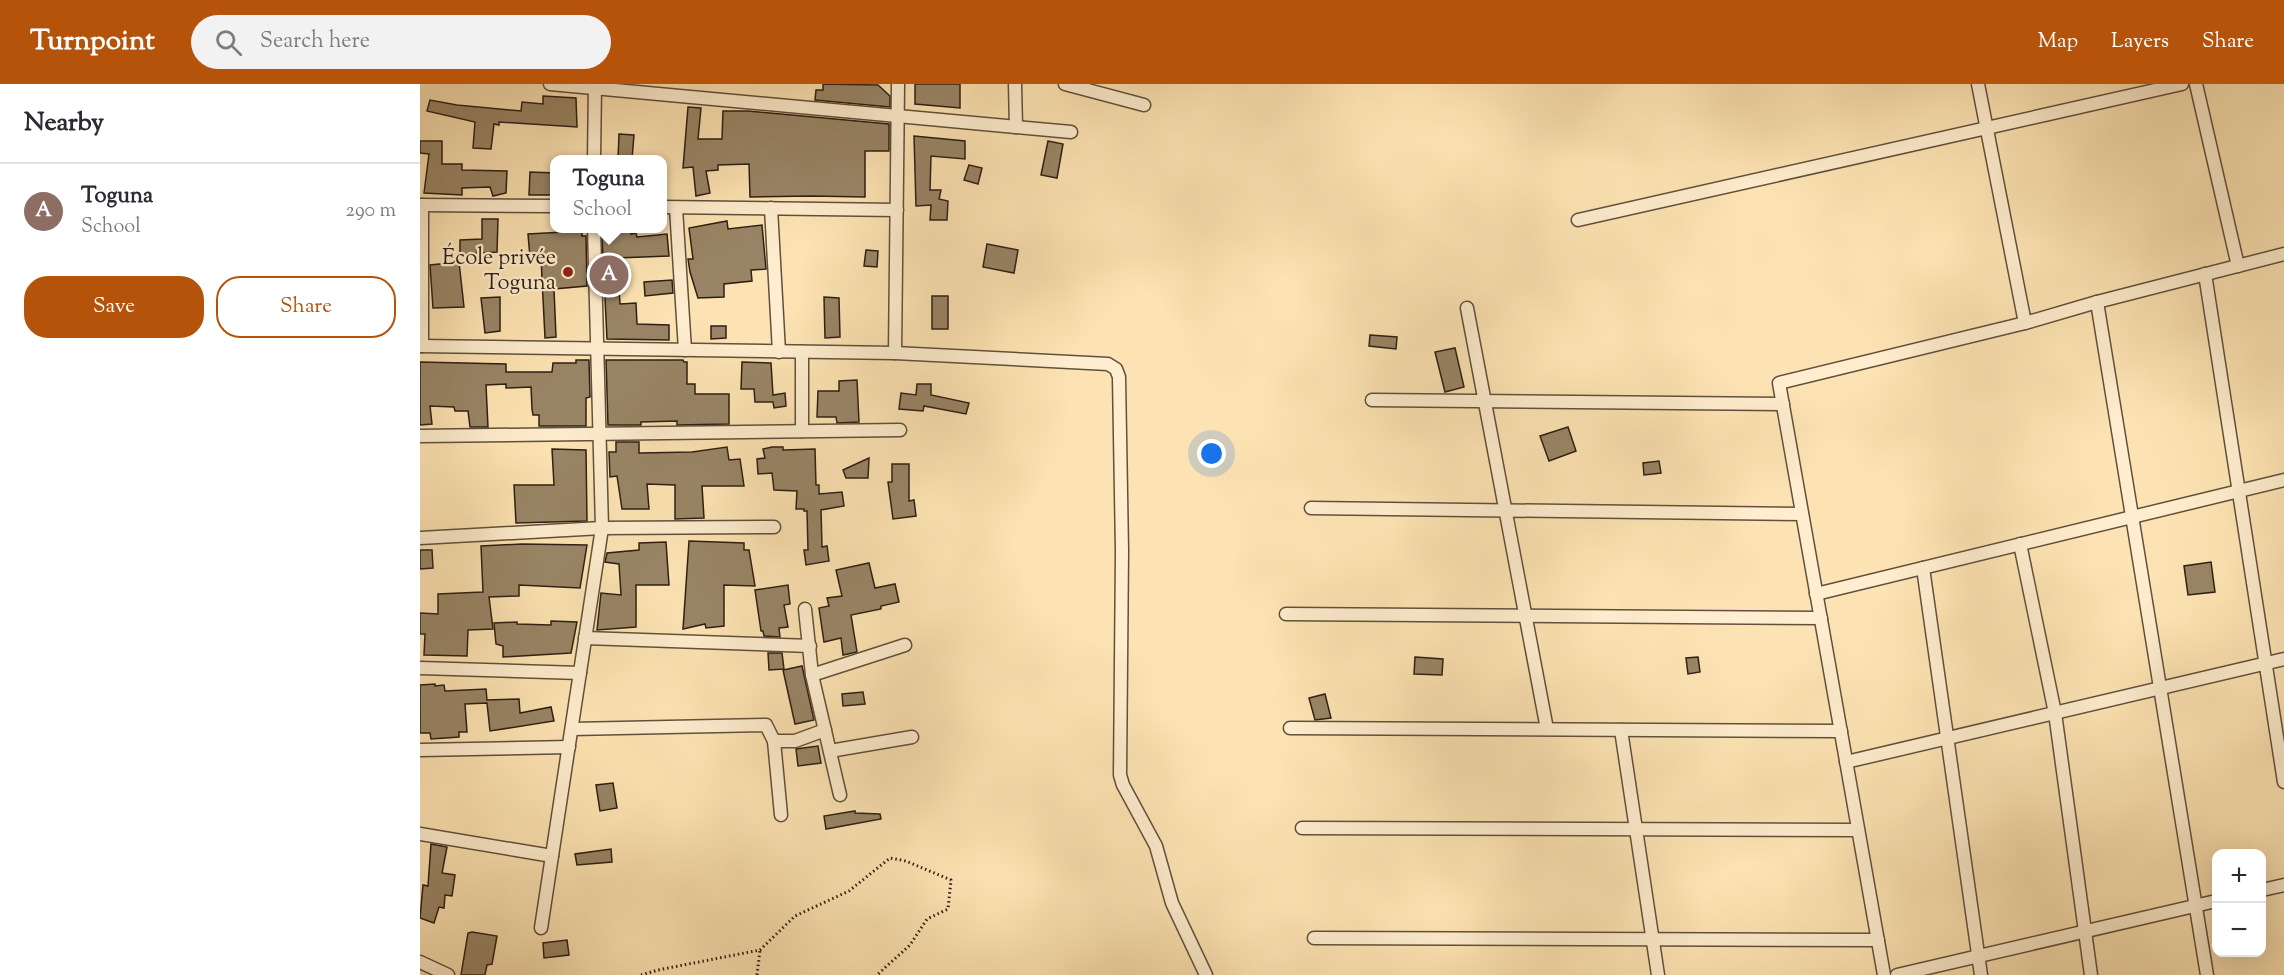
<!DOCTYPE html>
<meta charset="utf-8">
<style>
body{margin:0;font-family:"Sorts Mill Goudy",serif;background:#f2f2f3;color:#2b2b33}
.controls{position:absolute;right:18px;bottom:18px;display:grid;overflow:hidden;border-radius:12px;box-shadow:0 6px 24px #0002}
.controls button{width:54px;height:54px;display:grid;place-items:center;padding:0;border:0;border-bottom:2px solid #e1e1e2;background:#fff;color:#2b2b33;font:30px sans-serif}
.you{position:absolute;left:792px;top:370px;width:21px;height:21px;margin:-15px;border:4px solid #fff;border-radius:50%;background:#1a73e8;box-shadow:0 0 0 9px #1a73e833}
.badge{display:grid;place-items:center;width:39px;height:39px;border-radius:50%;background:#b45309;color:#fff;font-size:20px;font-weight:700}
.pin{position:absolute;translate:-50% -50%;border:3px solid #fff;box-shadow:0 2px 6px #0006}
.popup{position:absolute;left:130px;top:71px;width:117px;height:78px;box-sizing:border-box;display:grid;place-content:center;border-radius:12px;background:#fff;filter:drop-shadow(0 2px 4px #0005);font-size:20px;white-space:nowrap;color:#7c7c81}
.popup b{font-size:22px;color:#2b2b33}
.popup::after{content:'';position:absolute;left:50%;top:100%;margin-left:-12px;border:12px solid transparent;border-top-color:#fff}
.list{margin:0;padding:0;list-style:none}
h2{display:flex;justify-content:space-between;align-items:center;height:78px;margin:0;padding:0 24px;font-size:26px}
h2 small{font-size:20px;font-weight:400;color:#7c7c81}
.list li{display:grid;grid-template-columns:39px 1fr auto;gap:18px;align-items:center;box-sizing:border-box;height:96px;padding:0 24px;border-top:2px solid #e1e1e2}
.list b{display:block;font-size:22px;white-space:nowrap}
.list p{margin:0;font-size:20px;white-space:nowrap;color:#7c7c81}
.list em{font-size:20px;font-style:normal;color:#7c7c81}
.actions{display:flex;gap:12px;padding:18px 24px}
.actions a{flex:1;padding:14px 0;border:2px solid #b45309;border-radius:24px;text-align:center;font-size:21px;color:#b45309}
.actions .main{background:#b45309;color:#fff}
.icon{flex:none;width:33px;height:33px;fill:none;stroke:currentColor;stroke-width:2;stroke-linecap:round;stroke-linejoin:round}
.map{position:relative;flex:none;width:1864px;height:891px;overflow:hidden}
header{display:flex;align-items:center;gap:36px;box-sizing:border-box;height:84px;padding:0 30px;background:#b45309;color:#fff}
header strong{font-size:28px}
nav{display:flex;gap:33px;margin-inline-start:auto;font-size:21px}
.search{width:420px;height:54px;background:#f2f2f3;display:flex;align-items:center;gap:15px;box-sizing:border-box;padding:0 21px;border-radius:33px;color:#7c7c81;font-size:22px}
main{display:flex}
aside{flex:1;background:#fff}
.map>svg:first-child{display:block}
</style>
<header>
<strong>Turnpoint</strong>
<div class="search"><svg class="icon" aria-label="search" viewBox="0 0 24 24"><circle cx="10" cy="10" r="6"/><path d="M15 15l6 6"/></svg>Search here</div>
<nav><a>Map</a><a>Layers</a><a>Share</a></nav>
</header>
<main>
<aside>
<h2>Nearby<small></small></h2>
<ul class="list">
<li><span class="badge" style="background:#8d6e63">A</span><div><b>Toguna</b><p>School</p></div><em>290 m</em></li>
</ul>
<div class="actions"><a class="main">Save</a><a>Share</a></div>
</aside>
<div class="map">
<svg width="1864" height="891" viewBox="0 0 1864 891">
<rect width="100%" height="100%" fill="#fde3b3"/>
<filter id="stains"><feTurbulence type="fractalNoise" baseFrequency=".00333" numOctaves="4"/><feColorMatrix values="0 0 0 0 .2 0 0 0 0 .09 0 0 0 0 .02 0 0 0 .5 -.17"/></filter>
<radialGradient id="worn" r=".72"><stop offset=".6" stop-color="#630" stop-opacity="0"/><stop offset="1" stop-color="#630" stop-opacity=".3"/></radialGradient>
<!-- building -->
<g fill="#998566" stroke="#2d1f13" stroke-width="1.5">
<polygon points="403,0 458,1 470,12 470,23 395,16 396,6 403,6"/>
<polygon points="495,0 540,0 540,24 495,20"/>
<polygon points="123,12 156,14 157,43 79,38 79,41 74,40 71,65 53,64 55,38 7,27 10,16 37,21 101,27 102,18 123,20"/>
<polygon points="268,23 281,24 278,55 302,55 303,27 328,27 469,40 469,67 445,67 445,113 392,112 330,113 329,80 298,81 298,86 286,87 290,109 276,112 273,83 263,84"/>
<polygon points="199,50 214,51 212,75 198,75"/>
<polygon points="494,52 545,57 545,75 511,72 510,106 521,106 519,115 528,117 527,136 510,136 511,121 496,122"/>
<polygon points="0,57 22,57 22,80 42,80 42,86 87,87 86,109 73,112 70,103 42,104 42,111 4,109 9,70 0,69"/>
<polygon points="628,57 643,60 637,94 621,91"/>
<polygon points="549,81 562,84 558,100 544,96"/>
<polygon points="110,88 135,89 135,111 109,111"/>
<polygon points="62,135 78,135 77,168 40,170 40,156 62,155"/>
<polygon points="307,137 308,145 342,141 346,185 331,186 332,197 304,200 304,213 278,214 270,188 268,175 273,175 269,144"/>
<polygon points="195,144 211,144 211,150 216,149 217,153 247,150 249,172 197,174 200,220 216,219 217,240 249,241 249,256 187,255 182,153 195,153"/>
<polygon points="162,147 162,152 166,152 167,202 134,205 136,253 125,254 121,174 110,174 108,150"/>
<polygon points="567,160 598,166 594,189 563,183"/>
<polygon points="446,166 458,167 457,183 444,182"/>
<polygon points="39,178 44,223 13,224 10,181"/>
<polygon points="252,196 253,209 225,212 224,198"/>
<rect x="512" y="212" width="16" height="33"/>
<polygon points="80,213 80,247 65,249 61,214"/>
<polygon points="404,213 419,214 420,253 405,254"/>
<polygon points="291,242 306,242 306,254 291,255"/>
<polygon points="950,251 977,253 976,265 949,262"/>
<polygon points="1035,264 1044,303 1025,308 1015,268"/>
<polygon points="156,276 169,276 170,313 166,314 166,342 119,342 119,331 113,331 112,325 111,303 86,304 86,300 66,301 68,343 50,343 48,327 35,327 34,323 10,322 12,340 0,341 0,278 86,280 86,288 132,288 133,279 156,279"/>
<polygon points="186,276 263,276 264,278 267,278 267,300 275,300 275,310 309,310 309,340 257,341 257,337 221,338 221,341 188,341"/>
<polygon points="322,278 351,279 353,311 365,309 366,322 354,324 353,318 335,318 334,305 321,305"/>
<polygon points="437,296 439,338 417,339 416,333 397,333 398,307 419,307 419,297"/>
<polygon points="497,300 511,300 511,311 549,319 546,330 504,322 503,327 479,325 481,309 496,311"/>
<polygon points="1148,343 1156,367 1129,377 1120,352"/>
<polygon points="196,358 219,358 219,369 272,368 307,363 309,376 320,375 324,402 282,402 284,434 255,435 255,401 227,400 229,425 202,425 197,392 190,393 189,368 196,368"/>
<polygon points="352,363 363,363 363,366 395,365 396,401 399,401 399,410 422,408 424,422 401,426 402,463 407,462 409,477 386,481 384,466 388,466 387,427 384,427 384,425 376,425 377,407 354,406 352,389 338,390 337,375 345,374 343,365"/>
<polygon points="132,365 166,366 167,437 96,439 94,401 134,401"/>
<polygon points="449,374 448,394 426,394 423,386"/>
<polygon points="1239,377 1241,389 1224,391 1223,379"/>
<polygon points="472,380 489,380 489,417 494,416 496,432 473,435 468,398 472,398"/>
<polygon points="269,457 324,459 324,466 329,466 335,502 304,501 304,542 286,544 285,540 263,545"/>
<polygon points="246,458 249,501 216,501 216,543 177,546 181,509 201,511 199,480 185,478 187,469 219,466 219,459"/>
<polygon points="102,460 167,461 160,504 99,501 99,512 69,513 73,545 48,546 47,572 4,571 5,550 0,550 0,529 18,530 18,510 63,508 61,462"/>
<polygon points="0,466 12,466 13,484 0,485"/>
<polygon points="1791,478 1795,508 1768,511 1764,482"/>
<polygon points="449,479 455,504 475,500 479,518 461,522 461,525 431,531 437,568 423,571 421,554 404,558 399,524 409,522 407,514 422,512 416,486"/>
<polygon points="368,501 370,520 364,521 368,543 359,544 360,553 344,552 343,547 341,547 335,506"/>
<polygon points="131,537 157,538 151,569 83,573 83,562 76,560 74,539 97,538 97,540 131,541"/>
<polygon points="348,569 362,569 364,585 349,586"/>
<polygon points="995,573 1023,575 1022,591 994,590"/>
<polygon points="1278,573 1280,588 1268,590 1266,574"/>
<polygon points="382,582 394,636 375,640 363,586"/>
<polygon points="15,600 15,602 24,601 25,607 66,605 67,616 99,615 100,629 131,623 134,637 70,647 67,619 45,620 47,648 39,648 39,653 11,655 10,649 0,649 0,601"/>
<polygon points="443,608 445,620 423,622 422,610"/>
<polygon points="905,610 911,634 895,636 889,614"/>
<polygon points="398,662 401,679 378,682 376,665"/>
<polygon points="193,699 197,724 180,727 176,701"/>
<polygon points="435,727 435,729 460,730 461,735 406,745 404,732"/>
<polygon points="11,760 27,763 22,789 35,791 32,812 25,811 24,824 19,823 14,839 0,834 3,801 8,802"/>
<polygon points="191,765 192,778 157,781 155,770"/>
<polygon points="52,848 77,852 72,880 67,881 65,891 41,891 48,849"/>
<polygon points="147,856 149,871 124,874 123,859"/>
</g>
<g fill="none" stroke-linecap="round" stroke-linejoin="round">
<defs>
<g id="minor">
<polyline points="130,0 651,48"/>
<polyline points="595,0 596,43"/>
<polyline points="645,0 724,21"/>
<polyline points="1558,0 1605,239"/>
<polyline points="1776,0 1818,182"/>
<polyline points="174,76 175,0"/>
<polyline points="0,121 135,122"/>
<polyline points="2,121 2,262"/>
<polyline points="243,123 477,126"/>
<polyline points="256,124 265,266"/>
<polyline points="351,124 359,268"/>
<polyline points="1158,136 1762,0"/>
<polyline points="1785,190 1864,698"/>
<polyline points="1677,218 1787,891"/>
<polyline points="1047,224 1127,645"/>
<polyline points="0,262 475,269 688,280 696,285 699,293 702,467 700,691 703,701 736,762 752,819 786,891"/>
<polyline points="382,268 382,347"/>
<polyline points="475,269 478,0"/>
<polyline points="952,316 1363,320"/>
<polyline points="0,352 480,346"/>
<polyline points="891,424 1382,430"/>
<polyline points="0,454 182,444 354,443"/>
<polyline points="1600,460 1635,629 1671,891"/>
<polyline points="1503,484 1561,891"/>
<polyline points="1396,510 1864,396"/>
<polyline points="385,525 392,591 420,711"/>
<polyline points="866,530 1401,534"/>
<polyline points="165,554 390,562"/>
<polyline points="0,584 160,589"/>
<polyline points="392,591 485,561"/>
<polyline points="870,644 1421,647"/>
<polyline points="152,645 346,641 354,657 375,657 405,646"/>
<polyline points="1201,646 1238,891"/>
<polyline points="354,657 361,731"/>
<polyline points="0,666 149,663"/>
<polyline points="410,667 492,653"/>
<polyline points="1426,678 1864,575"/>
<polyline points="882,744 1438,746"/>
<polyline points="0,750 132,772"/>
<polyline points="1842,806 1864,801"/>
<polyline points="121,844 182,444 174,144"/>
<polyline points="894,854 1458,856"/>
<polyline points="0,878 28,891"/>
<polyline points="1464,891 1359,299 1605,239 1677,218 1864,170"/>
<polyline points="1477,891 1796,817"/>
</g>
</defs>
<!-- minor casing -->
<use href="#minor" stroke="#61503b" stroke-width="15"/>
<!-- path -->
<g stroke="#2d1f13" stroke-width="3" stroke-dasharray="1.5 3" stroke-linecap="butt">
<polyline points="221,891 238,886 340,866 375,832 429,807 470,774 486,777 531,796 528,825 507,835 490,861 457,891"/>
<polyline points="337,891 340,866"/>
</g>
<!-- minor -->
<use href="#minor" stroke="#feedce" stroke-width="12"/>
</g>
<!-- markers -->
<circle fill="#8f2418" stroke="#feedce" stroke-width="2" cx="148" cy="188" r="6"/>
<g text-anchor="middle" dominant-baseline="central" stroke-width="4.5" stroke-linejoin="round" paint-order="stroke">
<!-- poi labels -->
<g font-size="22" fill="#2d1f13" stroke="#feedce" text-anchor="end">
<text x="136" y="175">École privée<tspan x="136" dy="25">Toguna</tspan></text>
</g>
</g>
<rect width="100%" height="100%" filter="url(#stains)"/>
<rect width="100%" height="100%" fill="url(#worn)"/>
</svg>
<div class="controls">
<button>+</button>
<button>−</button>
</div>
<div class="you"></div>
<div class="pin badge" style="left:189px;top:191px;background:#8d6e63">A</div>
<div class="popup"><b>Toguna</b>School</div>
</div>
</main>
